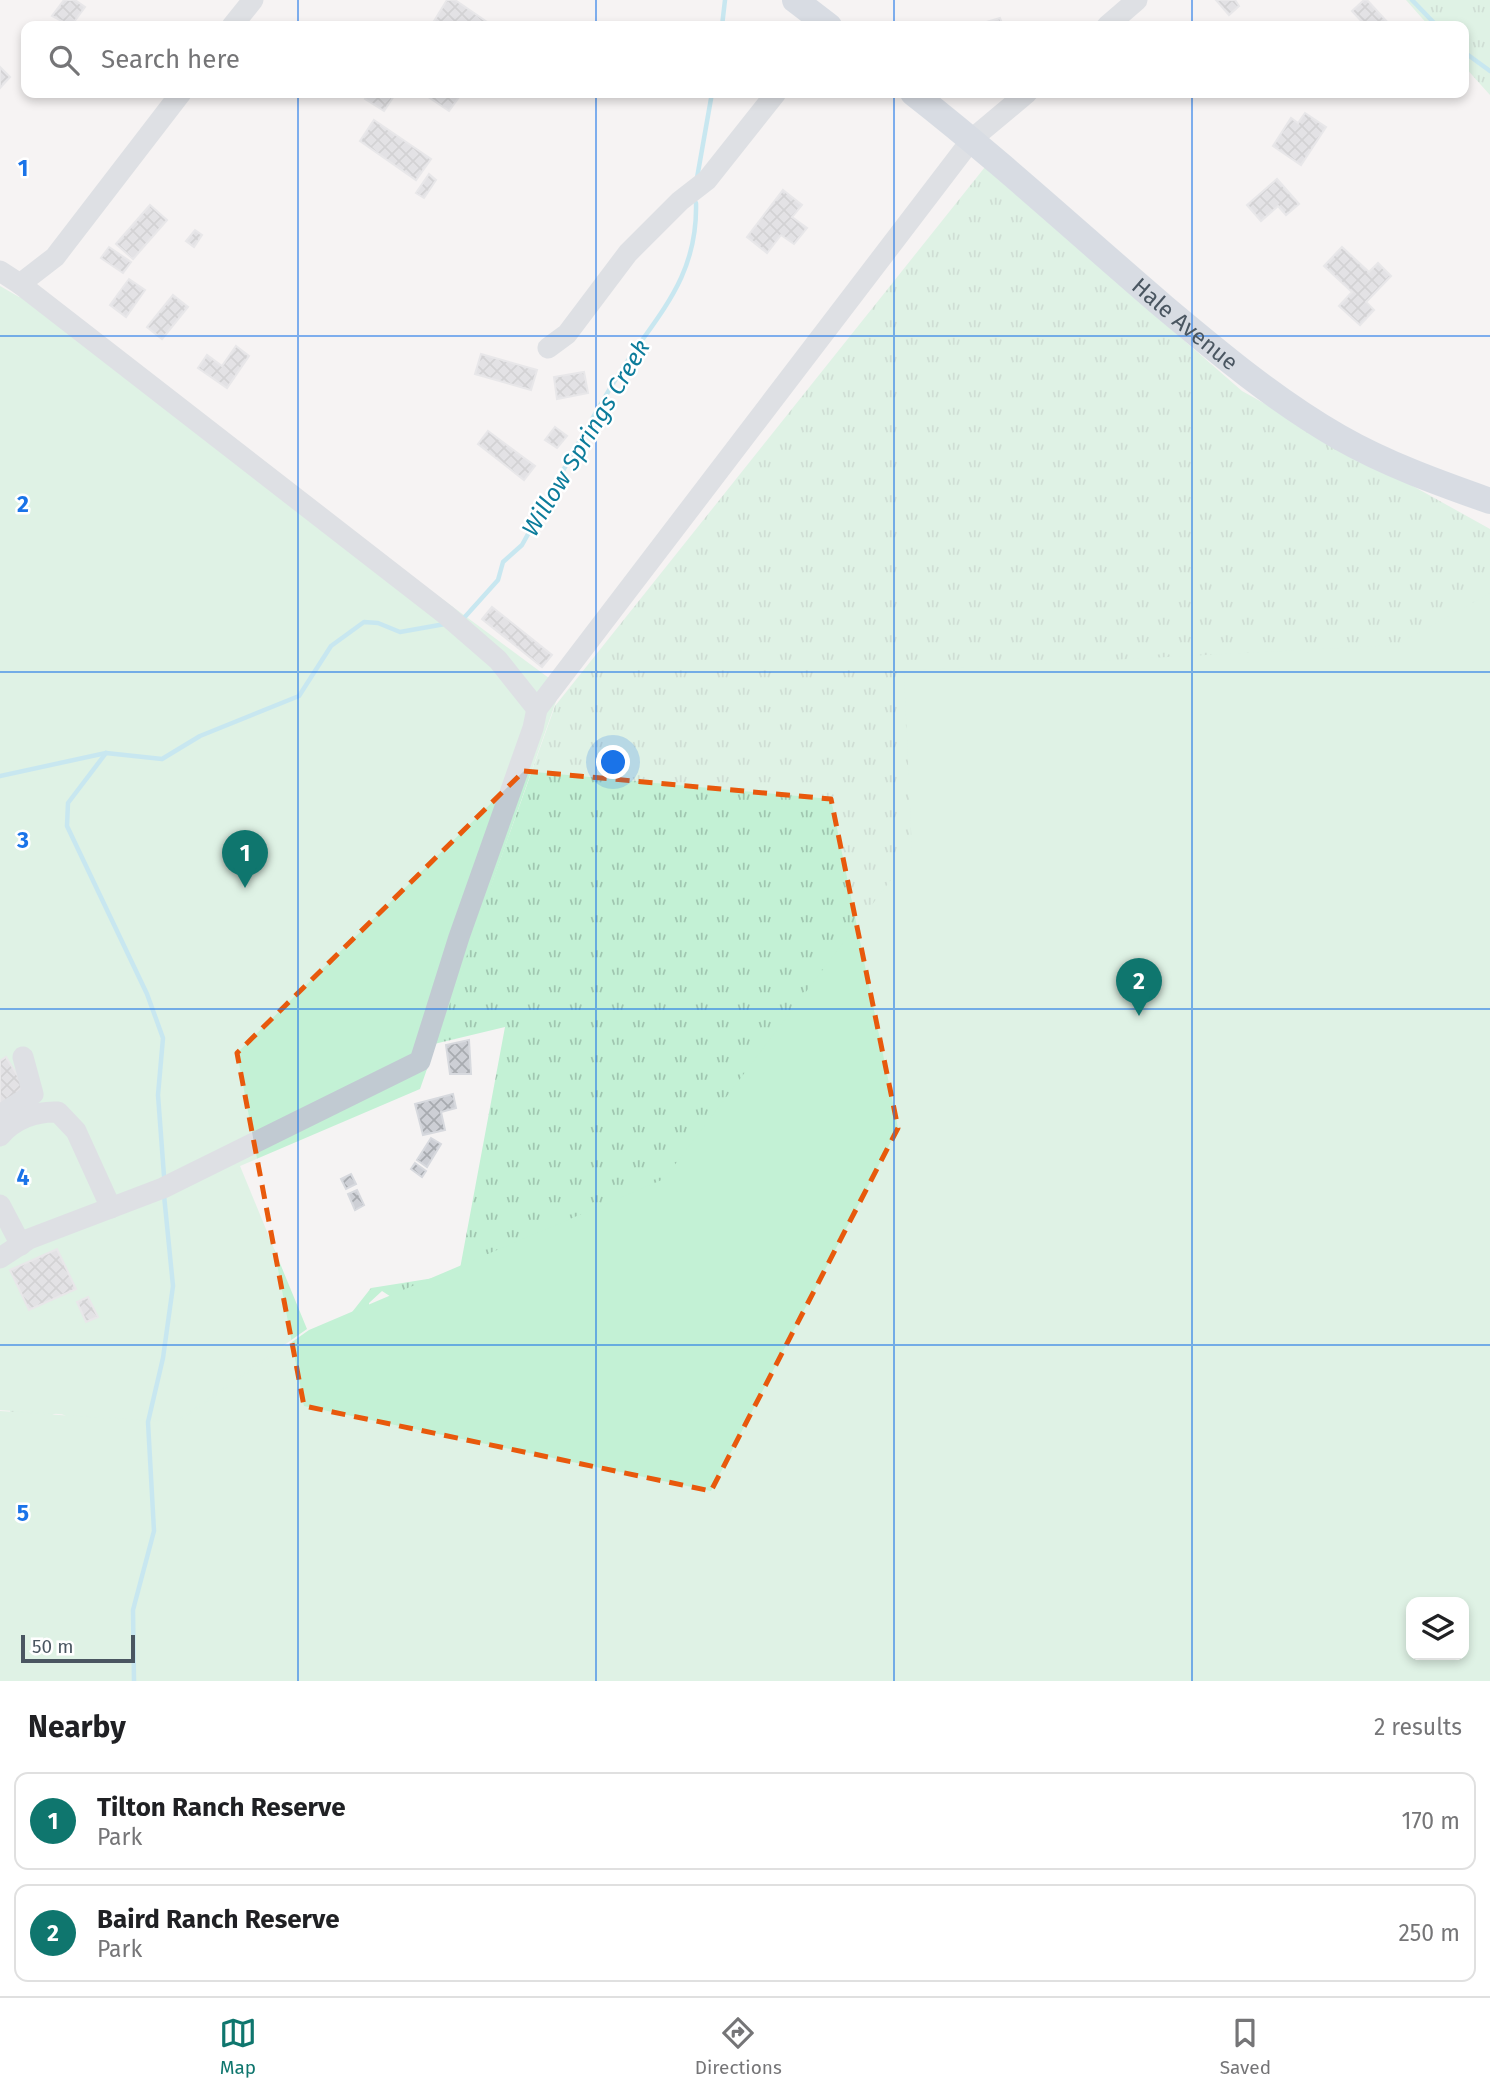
<!DOCTYPE html>
<style>
body{margin:0;font-family:"Fira Sans",sans-serif;background:#f6f6f6;color:#202124}
.controls{position:absolute;right:21px;bottom:21px;display:grid;overflow:hidden;border-radius:14px;box-shadow:0 4px 10px #0003}
.controls button{width:63px;height:63px;display:grid;place-items:center;padding:0;border:0;border-bottom:2px solid #e0e0e0;background:#fff;color:#202124;font:35px sans-serif}
.scale{position:absolute;left:21px;bottom:18px;width:114px;box-sizing:border-box;padding-left:7px;border:4px solid #4a5661;border-top:0;font-size:19px;line-height:24px;white-space:nowrap;color:#4a5661;-webkit-text-stroke:5px #fff;paint-order:stroke}
.you{position:absolute;left:614px;top:763px;width:24px;height:24px;margin:-18px;border:5px solid #fff;border-radius:50%;background:#1a73e8;box-shadow:0 0 0 10px #1a73e833}
.badge{display:grid;place-items:center;width:46px;height:46px;border-radius:50%;background:#0f766e;color:#fff;font-size:23px;font-weight:700}
.pin{position:absolute;translate:-50% -58px;filter:drop-shadow(0 2px 4px #0008)}
.pin::after{content:'';position:absolute;top:37px;width:24px;height:21px;background:inherit;clip-path:polygon(0 0,100% 0,50% 100%)}
.list{margin:0;padding:0;list-style:none}
h2{display:flex;justify-content:space-between;align-items:center;height:91px;margin:0;padding:0 28px;font-size:30px}
h2 small{font-size:23px;font-weight:400;color:#757577}
.list li{display:grid;grid-template-columns:46px 1fr auto;gap:21px;align-items:center;box-sizing:border-box;height:98px;margin:0 14px 14px;padding:0 14px;border:2px solid #e0e0e0;border-radius:14px}
.list b{display:block;font-size:26px;white-space:nowrap}
.list p{margin:0;font-size:23px;white-space:nowrap;color:#757577}
.list em{font-size:23px;font-style:normal;color:#757577}
.icon{flex:none;width:38px;height:38px;fill:none;stroke:currentColor;stroke-width:2;stroke-linecap:round;stroke-linejoin:round}
.map{position:relative;flex:none;width:1490px;height:1681px;overflow:hidden}
.search{position:absolute;background:#fff;box-shadow:0 4px 10px #0003;left:21px;right:21px;top:21px;height:77px;display:flex;align-items:center;gap:18px;box-sizing:border-box;padding:0 24px;border-radius:14px;color:#757577;font-size:26px}
.sheet{height:315px;background:#fff}
nav{display:flex;justify-content:space-around;align-items:center;box-sizing:border-box;height:98px;border-top:2px solid #e0e0e0;background:#fff;font-size:19px;color:#757577}
nav a{display:grid;justify-items:center;gap:4px}
nav .on{color:#0f766e}
.map>svg:first-child{display:block}
</style>
<div class="map">
<svg width="1490" height="1681" viewBox="0 0 1490 1681">
<defs>
<pattern id="grass-tufts" width="24" height="20" patternUnits="userSpaceOnUse" patternTransform="scale(1.75)"><rect width="24" height="20" fill="#c3f1d5"/><path d="M3 7l-1-3M5 7V3M7 7l1-3M15 17l-1-3M17 17v-4M19 17l1-3" fill="none" stroke="#a0c6b0"/></pattern>
<pattern id="building-cross-hatch" width="8" height="8" patternUnits="userSpaceOnUse" patternTransform="scale(1.75)"><rect width="8" height="8" fill="#cdcfd5"/><path d="M0 0l8 8M0 8l8-8" fill="none" stroke="#a8abb0"/></pattern>
</defs>
<rect width="100%" height="100%" fill="#f5f3f3"/>
<!-- grass -->
<g fill="url(#grass-tufts)" fill-rule="evenodd">
<polygon points="1406,0 1490,0 1490,95 1464,66 1464,26 1429,26"/>
<path d="M985,167L1242,391L1490,529V1681H982L382,1291L369,1303V1312L185,1442L76,1421L58,1412L23,1430L10,1417V1390L0,1347L201,1363L334,1335L371,1288L459,1274L505,1027L430,1045L493,880L555,706ZM1411,1602H1464V1655H1411Z"/>
</g>
<!-- park -->
<g fill="#c3f1d5" fill-rule="evenodd">
<polygon points="0,286 19,297 36,298 561,687 420,1089 240,1166 307,1329 175,1422 0,1410"/>
<path d="M1490,593V1681H0V1411L177,1423L309,1330L664,1179L912,852L904,671L1396,645ZM1411,1602H1464V1655H1411Z"/>
</g>
<g fill="none" stroke-linecap="round" stroke-linejoin="round">
<!-- stream -->
<g stroke="#90daee" stroke-width="4.5">
<polyline points="1412,0 1437,26"/>
<polyline points="722,26 725,0"/>
<polyline points="1464,52 1490,71"/>
<polyline points="697,178 712,93"/>
<path d="M463,619L498,580L503,562L522,545C552,491 581,436 614,382C652,319 698,283 696,203"/>
<polyline points="106,753 68,803 67,826 147,994 163,1038 158,1095 164,1176"/>
<polyline points="0,776 106,753 162,759 200,736 299,696 331,646 364,622 378,623 400,632 445,624"/>
<polyline points="134,1681 133,1610 154,1531 148,1422 163,1358 173,1286 164,1195"/>
</g>
</g>
<!-- building -->
<g fill="url(#building-cross-hatch)" stroke="#d7d9de" stroke-width="2">
<polygon points="64,0 75,0 85,7 71,26 52,16"/>
<polygon points="447,0 455,0 487,22 484,26 431,26"/>
<polygon points="1216,0 1235,0 1239,6 1229,15"/>
<polygon points="1364,0 1367,0 1391,26 1366,26 1352,11"/>
<polygon points="1000,18 1003,26 973,26"/>
<polygon points="0,67 10,77 0,88"/>
<polygon points="369,93 396,93 384,111 365,99"/>
<polygon points="430,93 462,93 449,111 427,96"/>
<polygon points="1305,113 1326,127 1301,165 1273,146 1291,118 1298,123"/>
<polygon points="374,120 431,159 416,180 360,141"/>
<polygon points="429,174 436,180 424,198 416,193"/>
<polygon points="1277,179 1299,204 1286,215 1278,206 1261,221 1247,205"/>
<polygon points="783,190 802,205 792,217 807,228 794,244 781,235 767,253 747,237"/>
<polygon points="150,205 167,220 133,259 116,244"/>
<polygon points="195,230 202,235 194,247 186,241"/>
<polygon points="109,247 131,262 123,273 101,258"/>
<polygon points="1342,247 1369,272 1378,263 1391,276 1366,302 1374,310 1360,325 1339,306 1352,292 1324,266"/>
<polygon points="129,279 145,290 126,317 110,305"/>
<polygon points="173,295 188,307 162,339 147,327"/>
<polygon points="236,346 249,356 227,388 198,368 207,355 222,366"/>
<polygon points="481,354 537,370 531,390 475,374"/>
<polygon points="584,372 588,393 557,399 554,377"/>
<polygon points="555,427 567,436 557,448 545,440"/>
<polygon points="488,431 535,466 524,480 478,444"/>
<polygon points="492,607 552,655 542,667 482,619"/>
<polygon points="469,1040 471,1074 450,1074 446,1045"/>
<polygon points="6,1057 26,1089 0,1105 0,1061"/>
<polygon points="453,1094 456,1108 441,1112 445,1130 423,1135 415,1104"/>
<polygon points="431,1138 441,1144 427,1167 417,1160"/>
<polygon points="415,1163 426,1171 422,1177 411,1169"/>
<polygon points="351,1174 356,1184 346,1189 341,1179"/>
<polygon points="357,1190 364,1205 355,1210 348,1194"/>
<polygon points="57,1249 76,1289 29,1310 10,1270"/>
<polygon points="88,1297 98,1317 86,1322 77,1302"/>
</g>
<g fill="none" stroke-linecap="round" stroke-linejoin="round">
<!-- minor -->
<g stroke="#c1cad2" stroke-width="21">
<polyline points="232,26 253,0"/>
<polyline points="1107,26 1137,0"/>
<polyline points="0,271 20,284 55,257 181,93"/>
<polyline points="20,284 445,614 498,660 537,709"/>
<polyline points="548,348 567,334 628,253 680,201 707,180 776,93"/>
<polyline points="0,1115 33,1094 23,1057"/>
<path d="M0,1136C14,1119 36,1111 58,1112L76,1131L111,1208"/>
<polyline points="0,1205 21,1245"/>
<polyline points="0,1258 29,1239 163,1188 420,1061 459,937 533,728 537,709 972,139 1027,93"/>
</g>
<!-- major -->
<g stroke="#b3c2d1" stroke-width="26">
<polyline points="795,0 829,26"/>
<path id="s1" d="M913,93C1000,161 1080,235 1164,307C1220,354 1275,400 1339,437C1386,464 1439,483 1490,501"/>
</g>
</g>
<!-- marked area -->
<path d="M0 0H1490V1681H0ZM524,771L831,799L898,1128L711,1491L304,1406L237,1053Z" fill="#f5f3f3" fill-opacity=".55" fill-rule="evenodd"/>
<path fill="none" stroke="#e8590c" stroke-width="5" stroke-dasharray="14 9" stroke-linejoin="round" d="M524,771L831,799L898,1128L711,1491L304,1406L237,1053Z"/>
<!-- grid -->
<path fill="none" stroke="#1a73e8" stroke-width="2" stroke-opacity="0.55" d="M298,0V26M596,0V26M894,0V26M1192,0V26M298,93V1681M596,93V1681M894,93V1681M1192,93V1681M0,336H1490M0,672H1490M0,1009H1490M0,1345H1490"/>
<g text-anchor="middle" dominant-baseline="central" stroke-width="5" stroke-linejoin="round" paint-order="stroke">
<!-- street labels -->
<g font-size="23" fill="#4a5661" stroke="#fff">
<text stroke="none"><textPath href="#s1" startOffset="357">Hale Avenue</textPath></text>
</g>
<!-- water labels -->
<g font-size="24" font-style="italic" fill="#0c7c9b" stroke="#fff">
<text transform="translate(586 438) rotate(-59)">Willow Springs Creek</text>
</g>
</g>
<g font-size="23" text-anchor="middle" font-weight="bold" fill="#1a73e8" stroke="#fff" stroke-width="5" stroke-linejoin="round" paint-order="stroke">
<text x="23" y="176">1</text>
<text x="23" y="512">2</text>
<text x="23" y="848">3</text>
<text x="23" y="1185">4</text>
<text x="23" y="1521">5</text>
</g>
</svg>
<div class="controls">
<button><svg class="icon" aria-label="layers" viewBox="0 0 24 24"><path d="M12 4l9 5-9 5-9-5zM3 14l9 5 9-5"/></svg></button>
</div>
<div class="scale">50 m</div>
<div class="you"></div>
<div class="pin badge" style="left:245px;top:888px">1</div>
<div class="pin badge" style="left:1139px;top:1016px">2</div>
<div class="search"><svg class="icon" aria-label="search" viewBox="0 0 24 24"><circle cx="10" cy="10" r="6"/><path d="M15 15l6 6"/></svg>Search here</div>
</div>
<section class="sheet">
<h2>Nearby<small>2 results</small></h2>
<ul class="list">
<li><span class="badge">1</span><div><b>Tilton Ranch Reserve</b><p>Park</p></div><em>170 m</em></li>
<li><span class="badge">2</span><div><b>Baird Ranch Reserve</b><p>Park</p></div><em>250 m</em></li>
</ul>
</section>
<nav>
<a class="on"><svg class="icon" aria-label="map" viewBox="0 0 24 24"><path d="M3 6l6-2 6 2 6-2v14l-6 2-6-2-6 2zM9 4v14M15 6v14"/></svg>Map</a>
<a><svg class="icon" aria-label="directions" viewBox="0 0 24 24"><path d="M12 3l9 9-9 9-9-9zM9 14v-3h6M13 9l2 2-2 2"/></svg>Directions</a>
<a><svg class="icon" aria-label="saved" viewBox="0 0 24 24"><path d="M7 4h10v16l-5-4-5 4z"/></svg>Saved</a>
</nav>
